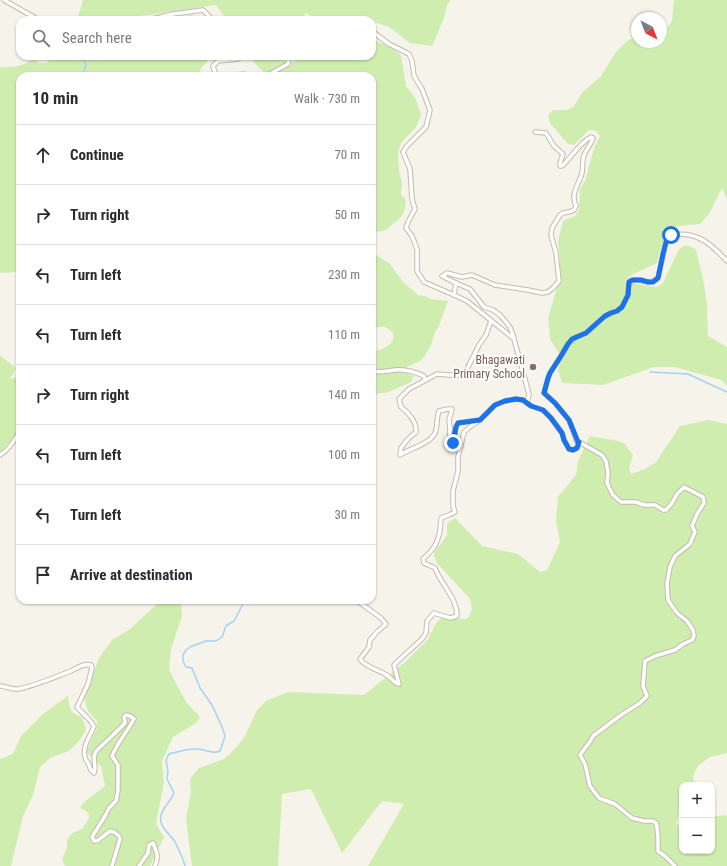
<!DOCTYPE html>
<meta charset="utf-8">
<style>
body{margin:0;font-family:"Roboto Condensed",sans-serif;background:#f2f2f3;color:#2b2b33}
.controls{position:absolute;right:12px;bottom:12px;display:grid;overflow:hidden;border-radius:8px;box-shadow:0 1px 3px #0004}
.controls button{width:36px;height:36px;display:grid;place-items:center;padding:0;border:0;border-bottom:1px solid #e1e1e2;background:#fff;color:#2b2b33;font:20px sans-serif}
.compass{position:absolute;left:631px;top:12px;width:36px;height:36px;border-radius:50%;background:#fff;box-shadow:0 1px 3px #0004;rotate:138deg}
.stop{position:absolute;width:12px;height:12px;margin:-9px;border:3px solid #1a73e8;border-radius:50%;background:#fff}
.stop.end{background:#1a73e8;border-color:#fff;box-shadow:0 1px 4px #0008}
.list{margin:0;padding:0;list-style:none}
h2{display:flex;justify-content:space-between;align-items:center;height:52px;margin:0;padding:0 16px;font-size:17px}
h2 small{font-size:13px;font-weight:400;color:#7c7c81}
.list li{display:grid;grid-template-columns:26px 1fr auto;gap:12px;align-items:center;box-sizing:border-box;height:60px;padding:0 16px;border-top:1px solid #e1e1e2}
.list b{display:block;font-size:15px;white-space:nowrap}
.list em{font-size:13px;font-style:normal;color:#7c7c81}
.icon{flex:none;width:22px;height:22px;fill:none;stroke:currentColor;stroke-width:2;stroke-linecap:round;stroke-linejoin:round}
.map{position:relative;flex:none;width:727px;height:866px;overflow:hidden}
.search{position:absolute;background:#fff;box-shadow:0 1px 3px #0004;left:16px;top:16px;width:360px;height:44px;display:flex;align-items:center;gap:10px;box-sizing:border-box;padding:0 14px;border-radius:12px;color:#7c7c81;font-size:15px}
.panel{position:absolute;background:#fff;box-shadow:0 1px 3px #0004;left:16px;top:72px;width:360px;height:532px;border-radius:12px}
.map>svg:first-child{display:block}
</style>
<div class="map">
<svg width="727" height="866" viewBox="0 0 727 866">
<rect width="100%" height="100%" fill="#f6f3ea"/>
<!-- green -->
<g fill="#d0edb0">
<polygon points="83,0 451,0 447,5 444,18 432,46 410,43 389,27 372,21 372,20 363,19 355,20 320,20 306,13 300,20 227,20 216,5 141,16 133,20 77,20"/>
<path d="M674,0H727V200L722,188L709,214L700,224C692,225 682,225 674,227C664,230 660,253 657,263L633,274L624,282L657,287L663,283L678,251L683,246H690L696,250L704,284L707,304L708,336L727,347V386L721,380L675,367H654L603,385L562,383L558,370L561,356L550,339L548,318L556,291L560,261L558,241L563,221L575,216L579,210L580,189L585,181L594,148L600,136L596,131L589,130L574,145L568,144L550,123L548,116L553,110H567L574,106L582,93L601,76L616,52L627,41L637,35V42H661V28L668,27L672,21Z"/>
<polygon points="191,15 205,18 208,20 173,20"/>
<polygon points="372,39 390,47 401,55 406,86 416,99 421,115 416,127 401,143 398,153 399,171 402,184 401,194 406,200 405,207 403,214 399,219 386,230 372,233 372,76 267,76 251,59 254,56 281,56 288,64 294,61 299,56 372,56"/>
<path d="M54,56H212L200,70L201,76H20V275L15,272L0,273V67C11,68 24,66 33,59L39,63H46Z"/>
<path d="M372,253L376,255L389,263L404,283L418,295L425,296L431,299L448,301L439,326L435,332L431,345L424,357L420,361L407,367L408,374L414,376L411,382L386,393H379L372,398V352C379,350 389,348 393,340C394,338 393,335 393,333C386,325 382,326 372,329Z"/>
<polygon points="0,356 16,368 10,379 20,376 20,427 19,426 15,436 1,451 0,451"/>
<polygon points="708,420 727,424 727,753 710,757 699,765 695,771 693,778 695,785 682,785 682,808 679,811 676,824 682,827 682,851 712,851 712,817 723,815 727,816 727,866 368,866 404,804 382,801 342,853 311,789 282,794 278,866 192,866 186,819 191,792 190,779 199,768 224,759 236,748 245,736 257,710 266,701 288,692 364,695 404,663 428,639 436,623 441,618 466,619 469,617 472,609 470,599 437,563 434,556 434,553 447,535 447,524 455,518 482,546 518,554 540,572 547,570 560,542 556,521 558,497 576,475 578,461 590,436 618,441 625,444 633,455 629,468 631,474 645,469 656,462 680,426"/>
<polygon points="165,600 178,600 181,602 182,616 171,649 169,670 186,702 200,717 196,723 173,737 162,761 164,782 156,824 164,837 150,866 65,866 62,859 67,847 67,840 71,834 83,828 90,816 86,811 80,808 83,803 105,786 101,766 86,752 97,728 97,721 88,711 84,698 99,658 112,640 130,629 156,605"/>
<path d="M68,696C70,708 68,713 82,717L86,730L79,741L69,751L50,758L40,767L33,795L23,816L11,866H0V759L13,754L21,736L44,713Z"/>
</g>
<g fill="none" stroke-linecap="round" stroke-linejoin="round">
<!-- stream -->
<g stroke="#a3d2f7" stroke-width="1.5">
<polyline points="82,56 86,65 82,76"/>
<polyline points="650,372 688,374 727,392"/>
<path d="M185,866C183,858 179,850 175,842C170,834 158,826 161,815C164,806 171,801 174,793L167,779L168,771L166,760L169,754C178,752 188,748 198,749C206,749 212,755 220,751L225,736L222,727L212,705L200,688L192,668L186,667L183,661V655L186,650L192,646L206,641H216L222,637L226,626L234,621L245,600"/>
</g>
<defs>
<g id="street">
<polyline points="4,0 39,20"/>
<polyline points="148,20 173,14 203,10 213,20"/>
<polyline points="372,31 389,44 409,54 412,61 414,76 422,89 430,110 426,127 407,146 403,152 410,169 412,199 415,209 408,222 406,228 412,236 417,249 417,271 424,282 454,295 467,301 514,339 529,394 527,403"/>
<polyline points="216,76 213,66 218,61 238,59 243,56"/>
<path d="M235,76C240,73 246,74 252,76"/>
<polyline points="266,76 288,64 289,56"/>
<polyline points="456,283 470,289 484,307 493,310 500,315 510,327 514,338"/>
<path d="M454,295L456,283L442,276L447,273L462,277L472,275L495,285L528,290L542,293L548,292L553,288L559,281L556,253L551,235L552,228L560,215L563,213L569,212L574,210L576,206C570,193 579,185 582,173C583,167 582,161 584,155C587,149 591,144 593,138L591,137C580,142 571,158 562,166H560V163L563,154L554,146L546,133L535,132"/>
<path d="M491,321L486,335L479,345L467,369L459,375H448L437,374L409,389L399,399L401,407C408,412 417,422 416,432L408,439L401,448L400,455C410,448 430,444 435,433C438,426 436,419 439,411L448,409H452L449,420L450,429L449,442L453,443L456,427L458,423L480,420L495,405L505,401L516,399L523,400L531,406L543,410L551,418L562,433L564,440L569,449L573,450L577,448L579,442H577L569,420L555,403L544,393L548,379L550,373L561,356L568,344L576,337L586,333L605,316L611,313L617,311L622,307L628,295L629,282C641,275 646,288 658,278L666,242L671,235C697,231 710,243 727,261"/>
<path d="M372,371C382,373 385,371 395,370C405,369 415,372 424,376L425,380"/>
<path d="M579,442L602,455L606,461L608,473L607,483L613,495L621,502H636L644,505H655L663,510H666L672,503L677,494L684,487L703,497L704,503L697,514L692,526L695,532L690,544L675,556L670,567L667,584L668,600L677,613L687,621L693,630L694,636L692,640L683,644L675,650L655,656L645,661L643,686L647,696L640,703L621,715L593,736C590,744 584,748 580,755L585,764L590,786L599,798L615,804L632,818L644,821H653L656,823L657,827L658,838V851L665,856L675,866"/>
<path d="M0,455C9,450 15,440 20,431"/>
<path d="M359,600V602L381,618L386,624L377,632L370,640L369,647L360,659C366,668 380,670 388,676C392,679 394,683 399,684L394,665L398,661L422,639L426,633L427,621L434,613L450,618L457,616C457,597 441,585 435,568L424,563L423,559C433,550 437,545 440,531C440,526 441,522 441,518L449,515L455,512L453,506V491L458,471V457L461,445L464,432L471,426L477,422"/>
<path d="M0,686C6,686 12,690 18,689C35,686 55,677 71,671C77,668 84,663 91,665L92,668L88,684L79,703L77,707C83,714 89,718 94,726C91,736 82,745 85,757C85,760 88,762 89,765C90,769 91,771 94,773L95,768L94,757L96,751L113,735L125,723L124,717L126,715L130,716L134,719C127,732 117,743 112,756L118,765V790L116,801L109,808L105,816L92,837L94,841H97L110,831L114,832L119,836L120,839L112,866"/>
<path d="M139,866L148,853L149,845L153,843C157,853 159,856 155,866"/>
</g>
</defs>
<!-- street casing -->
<use href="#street" stroke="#c3bbac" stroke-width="5.5"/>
<!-- street -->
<use href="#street" stroke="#fff" stroke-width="3.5"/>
</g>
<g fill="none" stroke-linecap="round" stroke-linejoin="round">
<!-- route -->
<polyline stroke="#1a73e8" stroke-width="5" points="453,443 456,427 458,423 480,420 495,405 505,401 516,399 523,400 531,406 543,410 551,418 562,433 564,440 569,449 573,450 577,448 579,442 578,442 569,420 555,403 544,393 548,378 550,373 561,356 568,344 572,339 586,333 605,316 611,313 617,311 622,307 628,295 629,282 632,280 641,280 648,282 653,282 658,278 663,254 666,242 671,235"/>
</g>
<!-- markers -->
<circle fill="#8d6e63" stroke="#fff" stroke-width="1.5" cx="533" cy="367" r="4"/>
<g text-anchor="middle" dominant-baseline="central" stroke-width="3.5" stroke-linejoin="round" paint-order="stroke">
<!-- education labels -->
<g font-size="12" fill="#785e54" stroke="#fff" text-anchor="end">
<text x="525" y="360">Bhagawati<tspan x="525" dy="14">Primary School</tspan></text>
</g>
</g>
</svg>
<div class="controls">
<button>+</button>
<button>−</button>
</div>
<svg class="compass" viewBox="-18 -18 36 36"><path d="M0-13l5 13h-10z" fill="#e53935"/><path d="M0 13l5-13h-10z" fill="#7c7c81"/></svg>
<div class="stop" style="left:671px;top:235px"></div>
<div class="stop end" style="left:453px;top:443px"></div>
<div class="search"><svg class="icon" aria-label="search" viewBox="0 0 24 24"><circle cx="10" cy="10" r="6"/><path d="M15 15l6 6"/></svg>Search here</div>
<section class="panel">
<h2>10 min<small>Walk · 730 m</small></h2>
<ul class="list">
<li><svg class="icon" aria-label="ahead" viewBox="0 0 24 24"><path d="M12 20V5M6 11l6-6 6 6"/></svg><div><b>Continue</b></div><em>70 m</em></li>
<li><svg class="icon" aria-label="right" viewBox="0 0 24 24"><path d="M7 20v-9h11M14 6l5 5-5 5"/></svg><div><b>Turn right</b></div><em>50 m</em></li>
<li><svg class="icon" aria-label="left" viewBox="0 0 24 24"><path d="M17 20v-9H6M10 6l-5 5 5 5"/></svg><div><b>Turn left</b></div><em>230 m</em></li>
<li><svg class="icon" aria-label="left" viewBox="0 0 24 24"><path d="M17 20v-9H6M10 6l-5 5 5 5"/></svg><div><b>Turn left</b></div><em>110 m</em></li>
<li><svg class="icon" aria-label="right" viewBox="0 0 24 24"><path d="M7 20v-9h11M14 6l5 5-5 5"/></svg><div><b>Turn right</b></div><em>140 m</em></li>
<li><svg class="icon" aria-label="left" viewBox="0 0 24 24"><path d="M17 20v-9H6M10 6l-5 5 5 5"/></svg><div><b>Turn left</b></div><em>100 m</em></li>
<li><svg class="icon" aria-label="left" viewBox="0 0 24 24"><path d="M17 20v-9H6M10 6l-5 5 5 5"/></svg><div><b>Turn left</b></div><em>30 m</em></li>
<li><svg class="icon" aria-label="arrive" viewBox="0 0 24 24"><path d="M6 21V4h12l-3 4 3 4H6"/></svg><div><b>Arrive at destination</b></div></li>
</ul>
</section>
</div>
